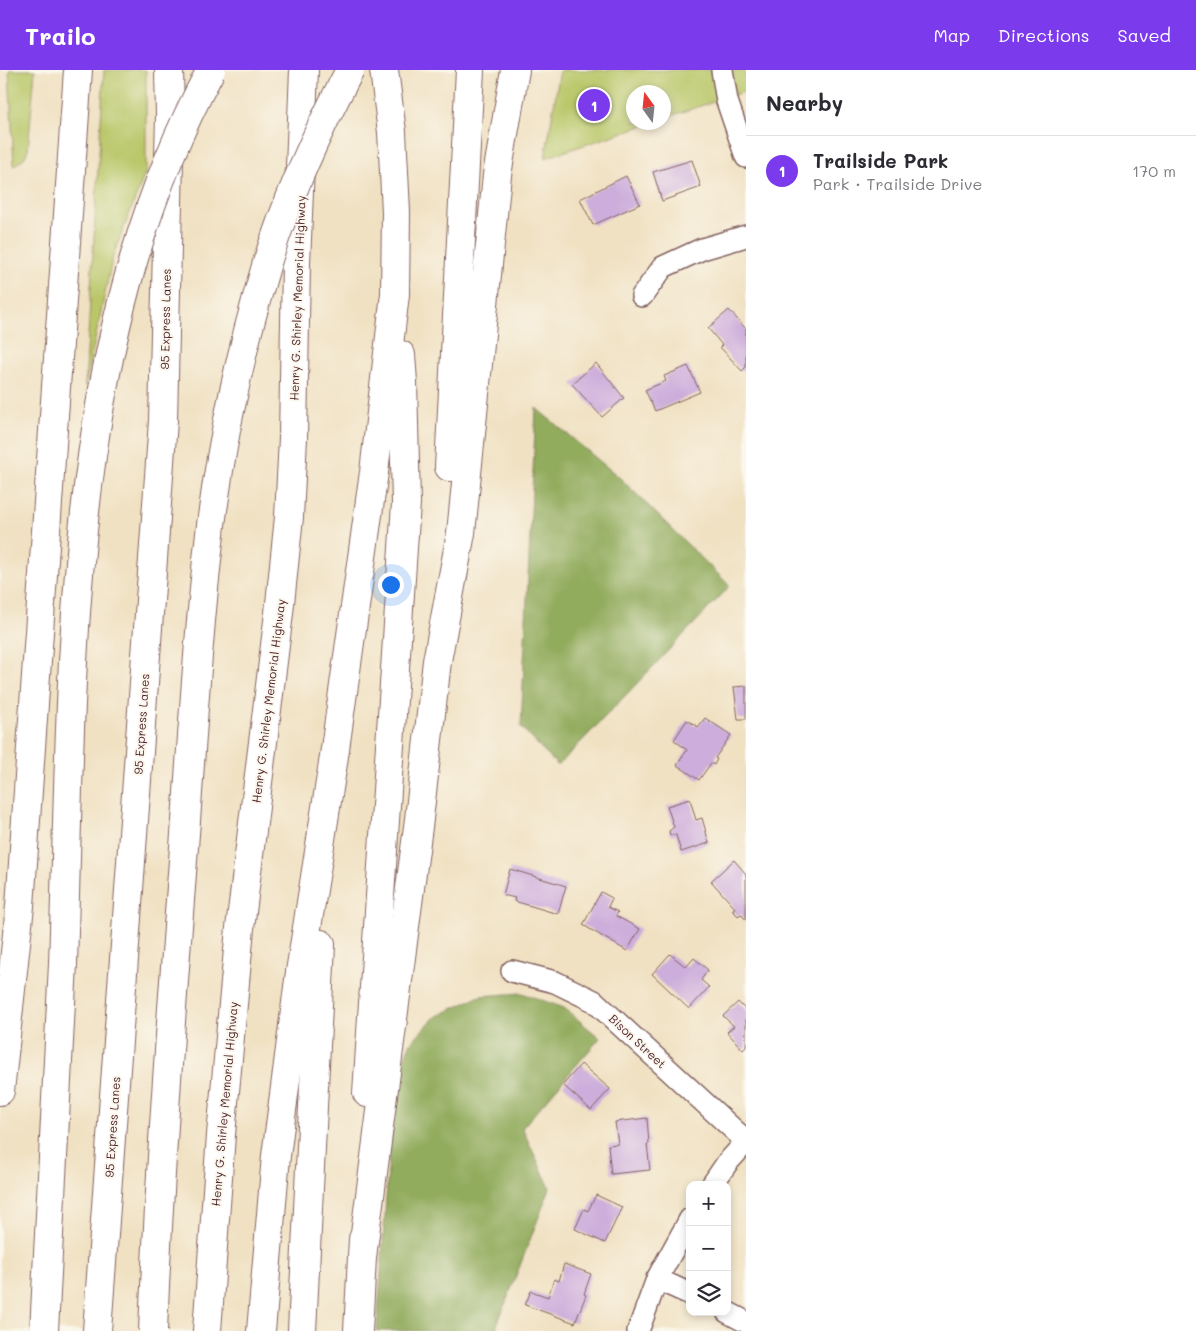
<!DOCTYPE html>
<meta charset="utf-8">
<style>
body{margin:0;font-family:Mali,sans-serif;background:#f2f2f3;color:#2b2b33}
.controls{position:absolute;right:15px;bottom:15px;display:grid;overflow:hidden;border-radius:10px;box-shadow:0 2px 8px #0003}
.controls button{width:45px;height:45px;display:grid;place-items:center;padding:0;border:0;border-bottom:1px solid #e1e1e2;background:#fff;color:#2b2b33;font:25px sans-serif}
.compass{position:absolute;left:626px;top:15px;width:45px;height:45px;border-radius:50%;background:#fff;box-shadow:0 2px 8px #0003;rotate:345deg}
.you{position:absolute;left:390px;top:514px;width:18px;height:18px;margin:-12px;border:4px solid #fff;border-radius:50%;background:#1a73e8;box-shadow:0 0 0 8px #1a73e833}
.badge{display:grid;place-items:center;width:32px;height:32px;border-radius:50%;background:#7c3aed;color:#fff;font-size:16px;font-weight:700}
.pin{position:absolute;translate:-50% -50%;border:2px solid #fff;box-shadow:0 1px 5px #0006}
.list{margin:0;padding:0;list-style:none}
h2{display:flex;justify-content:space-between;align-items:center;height:65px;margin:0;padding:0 20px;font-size:21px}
h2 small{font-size:16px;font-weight:400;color:#7c7c81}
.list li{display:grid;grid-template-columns:32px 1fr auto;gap:15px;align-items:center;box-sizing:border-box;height:70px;padding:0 20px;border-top:1px solid #e1e1e2}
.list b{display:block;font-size:19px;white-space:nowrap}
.list p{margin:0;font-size:16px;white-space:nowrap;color:#7c7c81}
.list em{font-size:16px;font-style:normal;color:#7c7c81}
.icon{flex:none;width:28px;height:28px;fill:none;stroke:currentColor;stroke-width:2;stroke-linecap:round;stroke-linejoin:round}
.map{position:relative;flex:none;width:746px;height:1261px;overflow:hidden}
header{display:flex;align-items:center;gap:30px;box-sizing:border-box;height:70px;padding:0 25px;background:#7c3aed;color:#fff}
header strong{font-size:24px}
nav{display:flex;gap:28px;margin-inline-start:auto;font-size:18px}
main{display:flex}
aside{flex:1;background:#fff}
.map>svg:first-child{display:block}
</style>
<header>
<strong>Trailo</strong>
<nav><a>Map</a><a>Directions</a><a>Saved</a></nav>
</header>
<main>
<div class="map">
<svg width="746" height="1261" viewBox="0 0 746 1261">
<rect width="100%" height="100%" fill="#fbf7ec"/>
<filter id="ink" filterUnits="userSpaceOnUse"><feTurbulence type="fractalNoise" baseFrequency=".02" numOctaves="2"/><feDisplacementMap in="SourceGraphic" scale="10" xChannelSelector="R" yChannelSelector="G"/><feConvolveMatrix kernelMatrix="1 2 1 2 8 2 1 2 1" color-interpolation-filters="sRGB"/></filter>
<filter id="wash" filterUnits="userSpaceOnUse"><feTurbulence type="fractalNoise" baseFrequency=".0096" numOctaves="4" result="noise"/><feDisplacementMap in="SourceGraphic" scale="20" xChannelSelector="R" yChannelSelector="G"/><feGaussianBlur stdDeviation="1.12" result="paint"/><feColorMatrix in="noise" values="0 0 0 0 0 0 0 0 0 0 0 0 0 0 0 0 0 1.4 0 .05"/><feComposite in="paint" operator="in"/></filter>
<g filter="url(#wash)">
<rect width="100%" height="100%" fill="#f0e1c2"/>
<!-- green -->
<g fill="#b9c769" stroke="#82734a">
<polygon points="9,0 35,0 28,79 25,87 14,96"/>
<polygon points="104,0 146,0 146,101 113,186 85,316"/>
<polygon points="560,0 746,0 746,21 664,48 664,22 634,22 634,52 651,53 545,88"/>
</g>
<!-- forest -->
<g fill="#92ac5d" stroke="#6e6644">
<polygon points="536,338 620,408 730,516 558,696 521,657"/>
<polygon points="522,923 564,938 600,968 522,1058 550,1118 497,1255 496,1261 377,1261 394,1011 411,972 435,947 480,926"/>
</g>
<g id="blocks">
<!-- building -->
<g fill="#cdaddb">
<polygon points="692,90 701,117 662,131 653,102"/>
<polygon points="626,106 640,134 593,155 580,129"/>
<polygon points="729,240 746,259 746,297 742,301 720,277 722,275 708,258"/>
<polygon points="596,293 624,328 602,347 572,314"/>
<polygon points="688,296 700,322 655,341 645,320 666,311 664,306"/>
<polygon points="746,616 746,649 738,649 734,617"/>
<polygon points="705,648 731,665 715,688 717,689 714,695 711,693 699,710 677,695 687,680 674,670 687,650 698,657"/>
<polygon points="690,729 696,750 702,748 709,773 681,782 676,765 670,765 669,761 674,757 667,736"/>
<polygon points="734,790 746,804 746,850 741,844 738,846 732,840 735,838 711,811"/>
<polygon points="510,799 566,816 558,844 514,831 515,828 503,825"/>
<polygon points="601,822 612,828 608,837 618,842 616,846 640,859 627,881 583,855"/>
<polygon points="670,884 686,897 694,888 708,900 701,910 709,917 689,939 652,904"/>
<polygon points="738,932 746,940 746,977 743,980 727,962 734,956 723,946"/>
<polygon points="581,994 610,1019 591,1040 563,1015"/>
<polygon points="647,1048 649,1074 647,1074 650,1100 611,1104 608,1075 618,1074 615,1052"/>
<polygon points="596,1125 622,1137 605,1173 575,1159 584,1139 588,1141"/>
<polygon points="564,1194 591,1204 584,1224 586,1225 575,1253 525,1235 531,1221 548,1227 554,1209 559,1211"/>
</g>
</g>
</g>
<g filter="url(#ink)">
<use href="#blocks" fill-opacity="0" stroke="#846360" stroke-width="1"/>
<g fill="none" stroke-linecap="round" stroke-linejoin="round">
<defs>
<g id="street">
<polyline points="722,0 727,31 746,87"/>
<polyline points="642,226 663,197 702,179 746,166"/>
<polyline points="512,901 555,912 594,931 746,1071"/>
<polyline points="712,1115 727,1093 746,1072"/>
<polyline points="657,1209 690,1224"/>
<polyline points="727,1242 746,1252"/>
<polyline points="638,1261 657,1209 690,1149"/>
</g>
<g id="highway">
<polyline points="449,397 470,0"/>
<polyline points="0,1021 20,836 78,0"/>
<polyline points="367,1023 406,433 403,312 401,285"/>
<polyline points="362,1187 419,749 437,591 461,463 497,105 515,0"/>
<polyline points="44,1261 63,894"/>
<polyline points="97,1261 163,351 170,45 169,0"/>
<polyline points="207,1261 221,1065 240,858 279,543 289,447 293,368 296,193 304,0"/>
<polyline points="261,1261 276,1086 300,902 333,693 374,402 395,224 396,142 392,62 384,0"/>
<polyline points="302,1261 321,874"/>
<polyline points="358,1261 363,1169"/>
</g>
</defs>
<!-- street casing -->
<use href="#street" stroke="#846360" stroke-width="24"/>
<!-- highway casing -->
<use href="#highway" stroke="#846360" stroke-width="30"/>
<!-- street -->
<use href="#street" stroke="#fff" stroke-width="21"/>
<!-- highway -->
<use href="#highway" stroke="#fff" stroke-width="28"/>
<defs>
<g id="highway-bridge">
<path d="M63,894C73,594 64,271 211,0"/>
<path d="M153,1261C160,1091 173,921 186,751C193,653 199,553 211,455C222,368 241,280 266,196C287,128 317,62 350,0"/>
</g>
</defs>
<!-- highway-bridge casing -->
<use href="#highway-bridge" stroke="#846360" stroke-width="30" stroke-linecap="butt"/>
<!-- highway-bridge -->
<use href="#highway-bridge" stroke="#fff" stroke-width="28"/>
</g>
</g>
<g text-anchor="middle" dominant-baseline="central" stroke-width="4" stroke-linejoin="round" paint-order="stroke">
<!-- street labels -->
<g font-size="12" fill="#4a1f2b" stroke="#fbf7ec">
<text transform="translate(297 228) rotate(-88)">Henry G. Shirley Memorial Highway</text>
<text transform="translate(165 249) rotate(-89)">95 Express Lanes</text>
<text transform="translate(268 631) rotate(-83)">Henry G. Shirley Memorial Highway</text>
<text transform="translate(141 654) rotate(-86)">95 Express Lanes</text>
<text transform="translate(638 971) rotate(43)">Bison Street</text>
<text transform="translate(224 1034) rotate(-85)">Henry G. Shirley Memorial Highway</text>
<text transform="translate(112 1057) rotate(-86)">95 Express Lanes</text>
</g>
</g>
</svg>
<div class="controls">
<button>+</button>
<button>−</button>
<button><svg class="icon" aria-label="layers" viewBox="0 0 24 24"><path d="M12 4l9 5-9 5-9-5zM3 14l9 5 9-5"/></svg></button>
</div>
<svg class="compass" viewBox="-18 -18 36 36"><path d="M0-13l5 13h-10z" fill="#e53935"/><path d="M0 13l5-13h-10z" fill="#7c7c81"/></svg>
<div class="you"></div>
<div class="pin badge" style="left:594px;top:35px">1</div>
</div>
<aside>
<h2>Nearby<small></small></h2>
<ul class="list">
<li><span class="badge">1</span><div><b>Trailside Park</b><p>Park · Trailside Drive</p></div><em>170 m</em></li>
</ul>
</aside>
</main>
